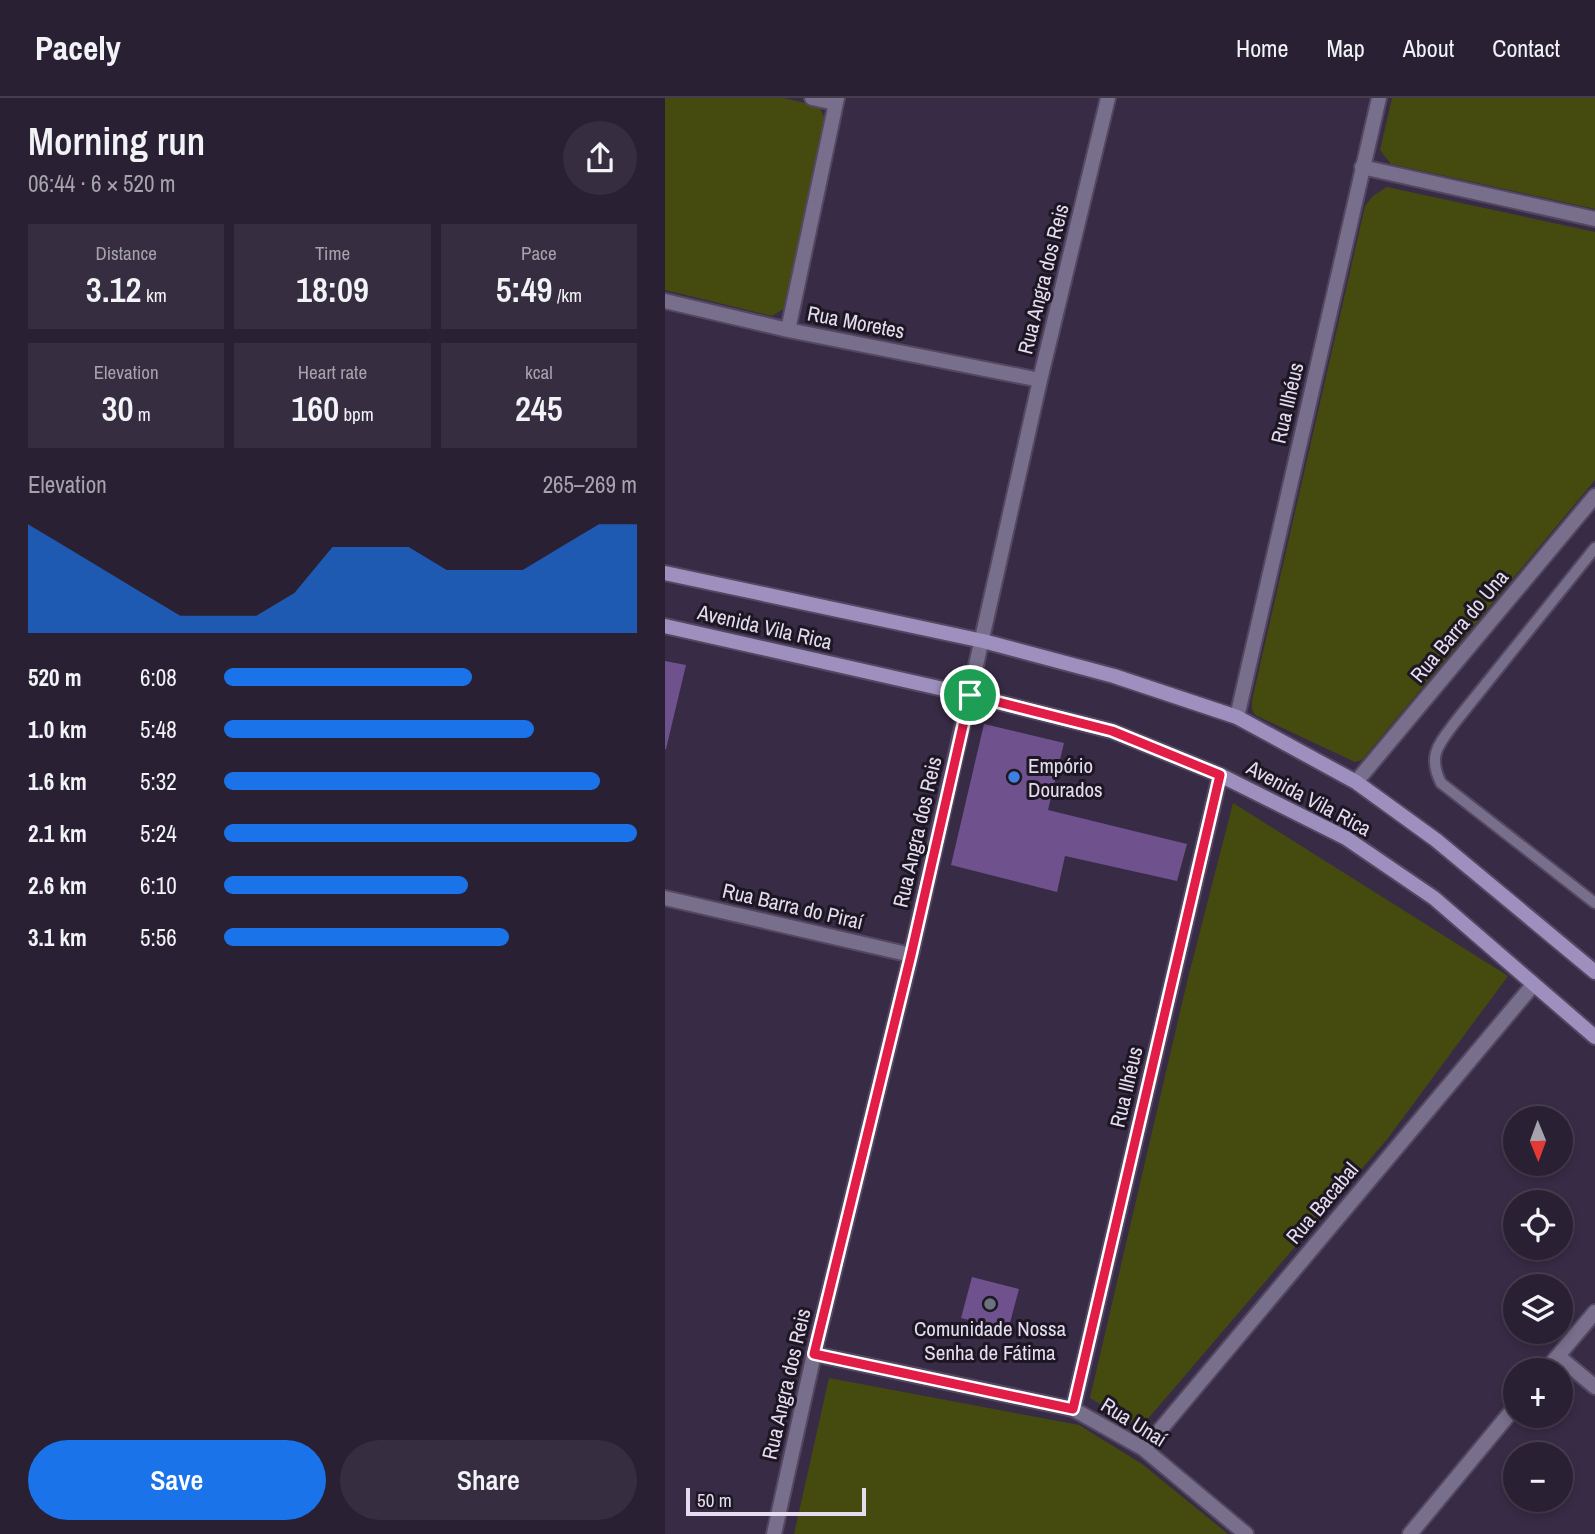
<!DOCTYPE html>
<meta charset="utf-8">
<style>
:root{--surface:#2a2034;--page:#362d40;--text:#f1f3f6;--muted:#a5a3ac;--line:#463e4f;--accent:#1a73e8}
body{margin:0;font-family:"Archivo Narrow",sans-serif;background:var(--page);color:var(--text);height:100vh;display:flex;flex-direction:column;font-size:26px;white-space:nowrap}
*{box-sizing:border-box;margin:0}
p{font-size:23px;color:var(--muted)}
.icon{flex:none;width:38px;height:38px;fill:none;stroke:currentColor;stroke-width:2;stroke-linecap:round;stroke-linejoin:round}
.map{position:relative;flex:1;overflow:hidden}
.drawer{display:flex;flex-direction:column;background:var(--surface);width:665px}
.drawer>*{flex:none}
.needle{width:46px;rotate:179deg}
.controls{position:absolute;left:838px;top:1008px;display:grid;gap:14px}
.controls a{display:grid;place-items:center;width:70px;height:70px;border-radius:50%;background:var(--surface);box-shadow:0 4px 10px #0003,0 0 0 2px var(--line);font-size:35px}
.scale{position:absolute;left:21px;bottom:18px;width:180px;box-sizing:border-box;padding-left:7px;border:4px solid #e5ddef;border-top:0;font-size:19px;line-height:24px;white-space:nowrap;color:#e5ddef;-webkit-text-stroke:5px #1c1723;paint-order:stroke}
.pin{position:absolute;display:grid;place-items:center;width:60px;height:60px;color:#fff;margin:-30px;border:4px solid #fff;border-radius:50%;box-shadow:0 2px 7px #0007}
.round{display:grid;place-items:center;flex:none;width:74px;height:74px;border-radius:37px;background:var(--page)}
.headline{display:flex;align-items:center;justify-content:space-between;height:119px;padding:0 28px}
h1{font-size:38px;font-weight:600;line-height:52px}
.metrics{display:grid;grid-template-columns:repeat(3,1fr);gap:10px;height:119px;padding:7px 28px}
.metrics div{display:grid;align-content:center;border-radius:0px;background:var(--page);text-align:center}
.metrics b{font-size:35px;font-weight:600}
.metrics small{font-size:19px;font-weight:400}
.metrics p{font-size:19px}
.chart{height:196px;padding:14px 28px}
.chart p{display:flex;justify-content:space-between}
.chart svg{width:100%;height:126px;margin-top:7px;fill:var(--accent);opacity:.7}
.primary-button{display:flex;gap:14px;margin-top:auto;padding:14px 28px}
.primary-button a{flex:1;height:80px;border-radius:42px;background:var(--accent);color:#fff;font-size:28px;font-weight:600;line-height:80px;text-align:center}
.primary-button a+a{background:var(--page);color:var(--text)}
ul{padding:0 28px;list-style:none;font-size:23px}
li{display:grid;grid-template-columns:112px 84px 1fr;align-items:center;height:52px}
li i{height:18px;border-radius:9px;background:var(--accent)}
header{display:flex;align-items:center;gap:42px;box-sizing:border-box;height:98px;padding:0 35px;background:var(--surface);border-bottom:2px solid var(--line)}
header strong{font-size:33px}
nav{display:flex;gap:38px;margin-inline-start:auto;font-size:24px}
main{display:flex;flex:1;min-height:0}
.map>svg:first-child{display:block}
</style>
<header>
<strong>Pacely</strong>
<nav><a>Home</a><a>Map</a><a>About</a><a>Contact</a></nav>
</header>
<main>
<section class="drawer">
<div class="headline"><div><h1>Morning run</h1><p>06:44 · 6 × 520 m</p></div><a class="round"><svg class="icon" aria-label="share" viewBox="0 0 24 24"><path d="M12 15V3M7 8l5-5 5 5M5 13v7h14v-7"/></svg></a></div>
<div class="metrics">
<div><p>Distance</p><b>3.12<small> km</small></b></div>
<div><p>Time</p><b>18:09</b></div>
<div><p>Pace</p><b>5:49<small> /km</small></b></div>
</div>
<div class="metrics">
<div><p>Elevation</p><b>30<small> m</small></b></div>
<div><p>Heart rate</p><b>160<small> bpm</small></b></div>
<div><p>kcal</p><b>245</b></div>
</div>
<div class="chart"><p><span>Elevation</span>265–269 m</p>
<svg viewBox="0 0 160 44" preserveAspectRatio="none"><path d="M0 44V6L10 14L20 22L30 30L40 38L50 38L60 38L70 30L80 14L90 14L100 14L110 22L120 22L130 22L140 14L150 6L160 6V44z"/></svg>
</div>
<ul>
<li><b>520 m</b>6:08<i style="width:60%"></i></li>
<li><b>1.0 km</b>5:48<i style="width:75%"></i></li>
<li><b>1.6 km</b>5:32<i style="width:91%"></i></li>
<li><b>2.1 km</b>5:24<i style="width:100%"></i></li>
<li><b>2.6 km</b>6:10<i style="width:59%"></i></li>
<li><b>3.1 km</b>5:56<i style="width:69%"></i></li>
</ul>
<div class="primary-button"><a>Save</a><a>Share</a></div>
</section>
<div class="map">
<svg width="930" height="1436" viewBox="0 0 930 1436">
<rect width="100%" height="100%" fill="#382b46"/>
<path fill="#454b0e" d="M0,0h118l36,8 8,17 -42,185 -13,8 -107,-26z
M727,0h203v111l-204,-45 -11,-14z
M722,89l208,45v248l-233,280 -7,2 -100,-47 -3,-6v-9l113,-494 8,-10z
M568,705l275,173 -120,162 -248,290 -50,-30 97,-416z
M164,1280l250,47 63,39 86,70h-434z"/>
<path fill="#6f518e" d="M0,563l21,4 -20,84h-1z
M319,626l80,19 -16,67 139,34 -10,37 -112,-25 -8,36 -106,-27z
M307,1179l47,12 -11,41 -47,-12z"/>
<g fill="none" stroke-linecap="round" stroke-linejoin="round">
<defs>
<path id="lane" d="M930,450l-139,173c-17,23 -29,34 -15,62l154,120"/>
<path id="street" d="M147,0l23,5
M697,69l233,52
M0,203l123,29 252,50
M123,232l49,-232
M572,619l142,-619
M691,684l239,-286
M0,800l246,57
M149,1256l259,55 71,40 102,85
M893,1258l37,31
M881,1272l49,-58
M408,1311l147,-634
M479,1351l389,-464
M109,1436l40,-180 97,-399 129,-575 68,-282
M745,1436l105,-127"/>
<path id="secondary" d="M0,475l318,68 131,35 123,41 119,65 80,58 159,132
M0,528l305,69 142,36 108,44 126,63 88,60 161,139"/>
</defs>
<use href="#lane" stroke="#544761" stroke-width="14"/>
<use href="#street" stroke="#544761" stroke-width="18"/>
<use href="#secondary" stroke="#544761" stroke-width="18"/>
<use href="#lane" stroke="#776f8b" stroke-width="10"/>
<use href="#street" stroke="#776f8b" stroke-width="14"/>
<use href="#secondary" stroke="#9e90be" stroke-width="14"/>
</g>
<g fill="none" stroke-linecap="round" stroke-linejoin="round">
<defs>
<path id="route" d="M305,597l142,36 108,44 -147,634 -259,-55 97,-399z"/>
</defs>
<use href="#route" stroke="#fff" stroke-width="14"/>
<use href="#route" stroke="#e11d48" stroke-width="9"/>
</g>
<circle fill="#3f7fe0" stroke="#1c1723" stroke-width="2.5" cx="349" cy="679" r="7"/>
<circle fill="#6b7280" stroke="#1c1723" stroke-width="2.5" cx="325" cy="1206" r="7"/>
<g text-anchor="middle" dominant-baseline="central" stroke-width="6" stroke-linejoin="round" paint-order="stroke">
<g font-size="21" fill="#e5ddef" stroke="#1c1723">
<text transform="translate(378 181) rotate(-76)">Rua Angra dos Reis</text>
<text transform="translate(191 224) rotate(11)">Rua Moretes</text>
<text transform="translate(622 305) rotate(-77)">Rua Ilhéus</text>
<text transform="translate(794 528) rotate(-50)">Rua Barra do Una</text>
<text transform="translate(100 529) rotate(13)">Avenida Vila Rica</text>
<text transform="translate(644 700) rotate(28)">Avenida Vila Rica</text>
<text transform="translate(252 734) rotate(-77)">Rua Angra dos Reis</text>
<text transform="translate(128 808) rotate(13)">Rua Barra do Piraí</text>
<text transform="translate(461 989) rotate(-77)">Rua Ilhéus</text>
<text transform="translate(657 1105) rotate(-50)">Rua Bacabal</text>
<text transform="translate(121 1286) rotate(-77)">Rua Angra dos Reis</text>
<text transform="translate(469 1324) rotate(32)">Rua Unaí</text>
</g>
<g font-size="21" fill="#e5ddef" stroke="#1c1723" text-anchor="start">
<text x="363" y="667">Empório<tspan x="363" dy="24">Dourados</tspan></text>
<text x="325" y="1230" text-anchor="middle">Comunidade Nossa<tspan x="325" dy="24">Senha de Fátima</tspan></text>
</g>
</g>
</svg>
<div class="controls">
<a><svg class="needle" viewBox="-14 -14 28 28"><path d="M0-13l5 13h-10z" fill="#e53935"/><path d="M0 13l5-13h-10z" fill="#a5a3ac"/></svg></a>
<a><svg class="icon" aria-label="locate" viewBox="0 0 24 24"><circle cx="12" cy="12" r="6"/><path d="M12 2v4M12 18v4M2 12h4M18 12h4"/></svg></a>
<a><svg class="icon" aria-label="layers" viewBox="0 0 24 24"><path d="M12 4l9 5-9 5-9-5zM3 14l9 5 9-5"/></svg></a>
<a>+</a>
<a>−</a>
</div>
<div class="scale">50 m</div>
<div class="pin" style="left:305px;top:597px;background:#1e9e55"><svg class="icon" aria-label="arrive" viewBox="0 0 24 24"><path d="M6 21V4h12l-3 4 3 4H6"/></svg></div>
</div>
</main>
